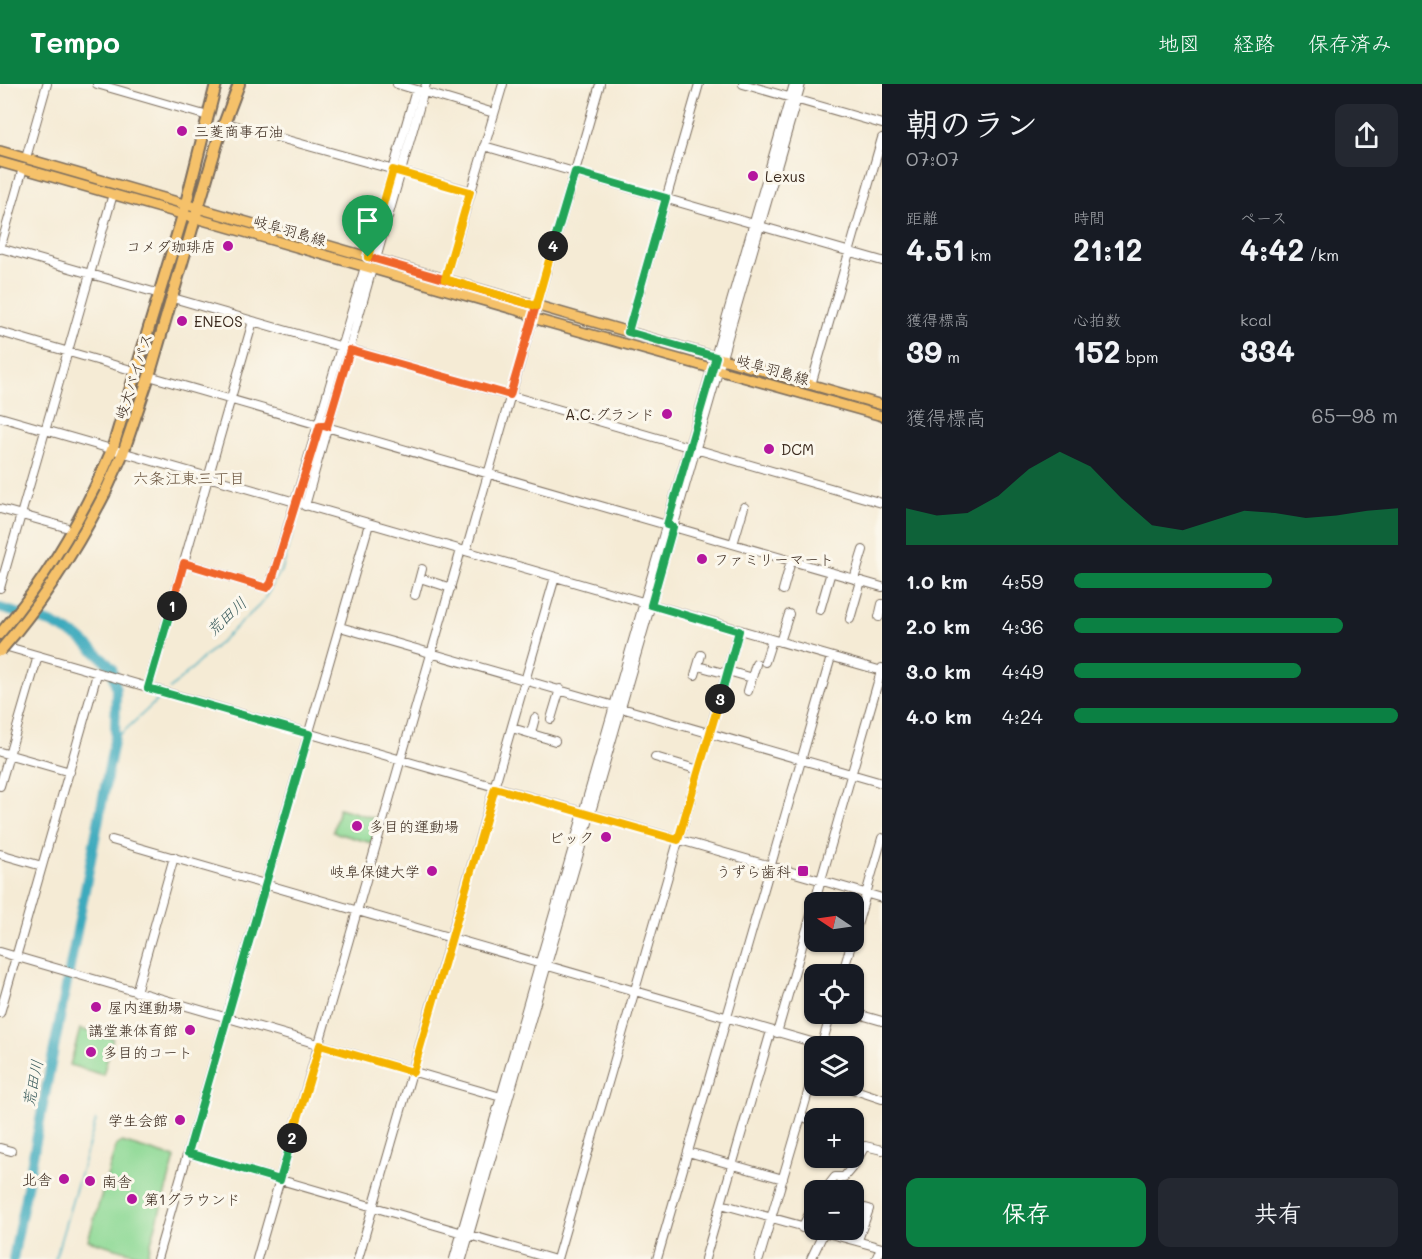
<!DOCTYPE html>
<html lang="ja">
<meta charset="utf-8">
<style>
:root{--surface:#171b24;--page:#242831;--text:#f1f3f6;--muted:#9ea1a6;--accent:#0b8043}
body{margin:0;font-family:Mali,"Klee One",sans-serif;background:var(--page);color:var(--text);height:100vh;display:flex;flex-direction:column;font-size:22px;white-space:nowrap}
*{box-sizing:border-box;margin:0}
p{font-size:20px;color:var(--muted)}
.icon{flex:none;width:33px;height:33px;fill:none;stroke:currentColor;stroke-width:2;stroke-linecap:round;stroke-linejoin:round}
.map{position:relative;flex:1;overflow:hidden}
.drawer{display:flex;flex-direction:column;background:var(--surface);width:540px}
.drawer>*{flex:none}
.needle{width:39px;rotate:283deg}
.buttons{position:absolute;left:804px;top:808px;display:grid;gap:12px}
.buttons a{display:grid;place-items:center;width:60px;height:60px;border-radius:12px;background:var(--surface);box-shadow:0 2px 4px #0004;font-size:30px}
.pin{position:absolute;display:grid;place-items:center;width:51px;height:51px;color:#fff;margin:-62px -26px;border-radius:50% 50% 50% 0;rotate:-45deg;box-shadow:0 0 6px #0007}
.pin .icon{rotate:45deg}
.km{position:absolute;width:30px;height:30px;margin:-15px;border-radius:50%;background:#222;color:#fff;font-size:16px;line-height:30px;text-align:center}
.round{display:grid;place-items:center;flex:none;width:63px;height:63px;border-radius:12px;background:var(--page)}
.overview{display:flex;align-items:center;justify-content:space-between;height:102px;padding:0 24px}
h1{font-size:33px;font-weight:700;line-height:45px}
.figures{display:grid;grid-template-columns:repeat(3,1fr);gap:9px;height:102px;padding:6px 24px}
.figures div{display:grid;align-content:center}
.figures b{font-size:30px;font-weight:700}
.figures small{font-size:16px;font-weight:400}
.figures p{font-size:16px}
.chart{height:168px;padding:12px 24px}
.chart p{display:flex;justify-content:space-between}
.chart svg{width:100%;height:108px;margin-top:6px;fill:var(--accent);opacity:.7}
.button{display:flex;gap:12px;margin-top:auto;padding:12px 24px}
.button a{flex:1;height:69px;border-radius:12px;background:var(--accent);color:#fff;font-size:24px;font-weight:700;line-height:69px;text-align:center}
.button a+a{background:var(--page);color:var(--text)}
ul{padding:0 24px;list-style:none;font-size:20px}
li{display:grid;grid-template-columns:96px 72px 1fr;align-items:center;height:45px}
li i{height:15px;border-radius:8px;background:var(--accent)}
header{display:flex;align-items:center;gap:36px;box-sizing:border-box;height:84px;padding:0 30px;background:var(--accent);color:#fff}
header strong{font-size:28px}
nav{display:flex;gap:33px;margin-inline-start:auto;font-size:21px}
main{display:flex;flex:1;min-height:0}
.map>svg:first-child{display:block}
</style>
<header>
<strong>Tempo</strong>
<nav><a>地図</a><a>経路</a><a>保存済み</a></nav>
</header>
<main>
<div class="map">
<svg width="882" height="1175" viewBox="0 0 882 1175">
<rect width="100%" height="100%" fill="#fbf7ec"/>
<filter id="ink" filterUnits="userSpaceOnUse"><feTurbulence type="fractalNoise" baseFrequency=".0167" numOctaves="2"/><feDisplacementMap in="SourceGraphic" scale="12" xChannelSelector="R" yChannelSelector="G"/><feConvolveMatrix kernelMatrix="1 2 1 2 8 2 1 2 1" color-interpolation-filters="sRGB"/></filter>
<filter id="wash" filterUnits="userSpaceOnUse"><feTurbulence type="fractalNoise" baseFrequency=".008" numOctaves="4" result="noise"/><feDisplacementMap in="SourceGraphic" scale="24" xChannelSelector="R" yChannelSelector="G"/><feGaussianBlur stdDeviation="1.35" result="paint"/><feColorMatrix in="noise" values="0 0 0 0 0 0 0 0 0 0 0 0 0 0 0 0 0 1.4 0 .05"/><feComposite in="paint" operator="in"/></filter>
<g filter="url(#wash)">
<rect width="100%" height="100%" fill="#f5ebd5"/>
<path fill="#8ed995" stroke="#64825a" stroke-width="1.5" d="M339,724l42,12 -6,24 -42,-12z
M80,945l33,9 -10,37 -33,-10z
M122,1058l53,16 -28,99 -59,-17 28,-94z"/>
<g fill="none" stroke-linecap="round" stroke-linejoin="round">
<path stroke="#3eaabd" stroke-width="1.5" d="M346,261l10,-36
M324,339l20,-71
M302,417l20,-71
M170,605l92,-86 21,-36 17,-59
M115,652l7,-3 42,-39
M55,1175l41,-139"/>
<path stroke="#3eaabd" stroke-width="10" d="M0,524l51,15 29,15 22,20 10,10 4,20 -1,48 -102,523"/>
</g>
</g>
<g filter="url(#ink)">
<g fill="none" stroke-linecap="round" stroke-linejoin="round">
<defs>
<path id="minor" d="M97,0l111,32
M397,0l97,29
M743,0l139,40
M226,39l244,68
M484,62l270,78
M26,74l21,-74
M760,142l122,35
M0,164l160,46
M0,165l23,-81
M368,173l48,-167
M376,175l50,-175
M445,195l58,-195
M173,214l709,205
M0,248l138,40
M628,248l71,-248
M149,292l733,211
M811,301l71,-247
M0,333l882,254
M305,422l67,-237
M0,425l65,18
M733,460l11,-37
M466,467l134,-467
M185,479l82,25 4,-5 94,-316
M420,494l31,10
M854,495l9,-29
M0,504l113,-394
M783,506l8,-29
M415,511l7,-26
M820,526l11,-38
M879,533l3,-13
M850,535l11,-38
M340,543l542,156
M780,558l9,-28
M1,561l881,253
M765,578l7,-22
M698,582l29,8
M728,587l24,7
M695,591l6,-20
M148,604l105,-367
M748,607l8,-27
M551,635l9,-30
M512,644l43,13
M531,649l4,-15
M0,668l70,20
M655,673l44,13
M0,702l38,-130
M112,756l710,205
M0,770l42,12
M854,852l28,-98
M0,868l501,145
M842,891l10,-33
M136,908l38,-135
M0,929l97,-339
M854,929l28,8
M777,949l105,-365
M821,963l10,-33
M843,1002l39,13
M802,1032l12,6
M854,1062l8,5
M0,1064l11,3
M688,1068l95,27
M188,1069l364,106
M824,1107l11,-14h9l10,-12 11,-19 17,4
M721,1120l161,44
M854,1121l15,4 -11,31
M802,1144l12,-24
M157,1175l212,-735
M257,1175l204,-709
M358,1175l197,-682
M454,1175l340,-1175
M462,1175l339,-1175
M557,1175l182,-628
M657,1175l174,-602
M705,1175l66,-228
M759,1175l55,-187
M811,1175l13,-27
M876,1175l5,-11"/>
<path id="major" d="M0,67l882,254
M0,78l527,151 5,5 350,98"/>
<path id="highway" d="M105,409l18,-40 26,-77 69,-236 21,-56
M0,550c47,-54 84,-118 112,-184l71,-235 33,-131"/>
</defs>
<use href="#minor" stroke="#7c6e5e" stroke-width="10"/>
<use href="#major" stroke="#7c6e5e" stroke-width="12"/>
<use href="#highway" stroke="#7c6e5e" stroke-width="14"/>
<use href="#minor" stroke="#fff" stroke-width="8"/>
<use href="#major" stroke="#f5c16b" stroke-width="9"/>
<use href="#highway" stroke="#f5c16b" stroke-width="10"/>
<defs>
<path id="highway-bridge" d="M0,567c42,-48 76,-102 105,-158"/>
</defs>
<use href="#highway-bridge" stroke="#7c6e5e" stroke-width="14" stroke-linecap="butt"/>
<use href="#highway-bridge" stroke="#f5c16b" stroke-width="10"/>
</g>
</g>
<g fill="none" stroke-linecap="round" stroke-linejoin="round" filter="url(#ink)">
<defs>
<path id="split-1" d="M172,522l12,-43 83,25 4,-5 49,-158 7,2 23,-77 160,45 26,-89 -168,-49"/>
<path id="split-2" d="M172,522l-24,82 161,46 -121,419 92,27 12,-42"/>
<path id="split-3" d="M292,1054l28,-93 93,27 82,-284 183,52 42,-141"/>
<path id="split-4" d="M553,162l22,-74 91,26 -38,134 88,25 -49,168 6,2 -22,78 88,26 -19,68"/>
<path id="split-5" d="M368,173l25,-87 77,22 -25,87 91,27 17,-60"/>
</defs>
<use href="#split-1" stroke="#fff" stroke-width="12"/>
<use href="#split-2" stroke="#fff" stroke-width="12"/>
<use href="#split-3" stroke="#fff" stroke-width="12"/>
<use href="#split-4" stroke="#fff" stroke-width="12"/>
<use href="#split-5" stroke="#fff" stroke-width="12"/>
<use href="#split-1" stroke="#f0652b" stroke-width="8"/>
<use href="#split-2" stroke="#22a559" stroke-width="8"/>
<use href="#split-3" stroke="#f5b400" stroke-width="8"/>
<use href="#split-4" stroke="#22a559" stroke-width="8"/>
<use href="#split-5" stroke="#f5b400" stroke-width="8"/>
</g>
<g fill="#b5179e" stroke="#fbf7ec" stroke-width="2">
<circle cx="182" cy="47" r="6"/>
<circle cx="753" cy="92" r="6"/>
<circle cx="228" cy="162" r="6"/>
<circle cx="182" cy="237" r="6"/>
<circle cx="667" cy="330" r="6"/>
<circle cx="769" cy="365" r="6"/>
<circle cx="702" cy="475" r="6"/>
<circle cx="357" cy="742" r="6"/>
<circle cx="606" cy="753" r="6"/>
<circle cx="432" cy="787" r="6"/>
<rect x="797" y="781" width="12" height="12" rx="3"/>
<circle cx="96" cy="923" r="6"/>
<circle cx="190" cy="946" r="6"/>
<circle cx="91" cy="968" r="6"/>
<circle cx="180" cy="1036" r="6"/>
<circle cx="64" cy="1095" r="6"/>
<circle cx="90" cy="1097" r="6"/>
<circle cx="132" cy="1115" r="6"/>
</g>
<g text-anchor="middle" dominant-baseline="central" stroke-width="6" stroke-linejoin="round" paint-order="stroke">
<g font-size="15" fill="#3b2a1e" stroke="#fbf7ec" text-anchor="start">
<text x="194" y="47">三菱商事石油</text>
<text x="765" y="92">Lexus</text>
<text x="216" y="162" text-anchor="end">コメダ珈琲店</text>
<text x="194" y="237">ENEOS</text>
<text x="655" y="330" text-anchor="end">A.C.グランド</text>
<text x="781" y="365">DCM</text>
<text x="714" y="475">ファミリーマート</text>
<text x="369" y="742">多目的運動場</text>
<text x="594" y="753" text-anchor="end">ビック</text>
<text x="420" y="787" text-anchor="end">岐阜保健大学</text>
<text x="791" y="787" text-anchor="end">うずら歯科</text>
<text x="108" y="923">屋内運動場</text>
<text x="178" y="946" text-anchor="end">講堂兼体育館</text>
<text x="103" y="968">多目的コート</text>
<text x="168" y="1036" text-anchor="end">学生会館</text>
<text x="52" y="1095" text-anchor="end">北舎</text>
<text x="102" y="1097">南舎</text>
<text x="144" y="1115">第1グラウンド</text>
</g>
<g font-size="15" fill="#3b2a1e" stroke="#fbf7ec">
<text transform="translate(290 146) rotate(16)">岐阜羽島線</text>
<text transform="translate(773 285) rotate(16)">岐阜羽島線</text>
<text transform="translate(133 292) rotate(-72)">岐大バイパス</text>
</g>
<g font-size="16" fill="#6e5943" stroke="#fbf7ec">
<text x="189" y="393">六条江東三丁目</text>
</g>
<g font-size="16" font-style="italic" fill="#3c5d5e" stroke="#fbf7ec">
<text transform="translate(226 532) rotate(-43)">荒田川</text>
<text transform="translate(32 999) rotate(-79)">荒田川</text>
</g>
</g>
</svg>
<div class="buttons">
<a><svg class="needle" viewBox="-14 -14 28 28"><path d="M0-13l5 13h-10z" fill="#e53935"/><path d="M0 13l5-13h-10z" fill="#9ea1a6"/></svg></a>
<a><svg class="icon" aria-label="locate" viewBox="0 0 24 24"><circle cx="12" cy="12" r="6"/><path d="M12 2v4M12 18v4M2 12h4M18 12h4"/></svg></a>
<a><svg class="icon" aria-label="layers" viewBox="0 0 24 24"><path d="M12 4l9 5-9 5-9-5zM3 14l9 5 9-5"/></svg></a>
<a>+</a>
<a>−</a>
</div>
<div class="pin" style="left:368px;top:173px;background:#1e9e55"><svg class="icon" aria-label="arrive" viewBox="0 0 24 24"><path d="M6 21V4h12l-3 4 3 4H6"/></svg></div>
<b class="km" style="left:172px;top:522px">1</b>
<b class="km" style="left:292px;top:1054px">2</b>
<b class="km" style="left:720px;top:615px">3</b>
<b class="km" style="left:553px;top:162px">4</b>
</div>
<section class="drawer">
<div class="overview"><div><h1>朝のラン</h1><p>07:07</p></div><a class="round"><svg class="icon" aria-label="share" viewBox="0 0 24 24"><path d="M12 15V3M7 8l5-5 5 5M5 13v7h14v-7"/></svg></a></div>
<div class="figures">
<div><p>距離</p><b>4.51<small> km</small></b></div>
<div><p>時間</p><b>21:12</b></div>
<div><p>ペース</p><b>4:42<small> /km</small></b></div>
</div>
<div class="figures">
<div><p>獲得標高</p><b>39<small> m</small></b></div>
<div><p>心拍数</p><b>152<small> bpm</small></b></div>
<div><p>kcal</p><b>334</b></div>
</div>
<div class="chart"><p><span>獲得標高</span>65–98 m</p>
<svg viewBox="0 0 160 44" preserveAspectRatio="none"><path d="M0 44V29L10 32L20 31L30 24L40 13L50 6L60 12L70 25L80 36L90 38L100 34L110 30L120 31L130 33L140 32L150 30L160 29V44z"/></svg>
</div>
<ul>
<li><b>1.0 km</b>4:59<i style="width:61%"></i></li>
<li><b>2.0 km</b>4:36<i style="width:83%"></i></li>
<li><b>3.0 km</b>4:49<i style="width:70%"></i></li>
<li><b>4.0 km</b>4:24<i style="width:100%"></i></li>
</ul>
<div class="button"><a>保存</a><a>共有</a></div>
</section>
</main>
